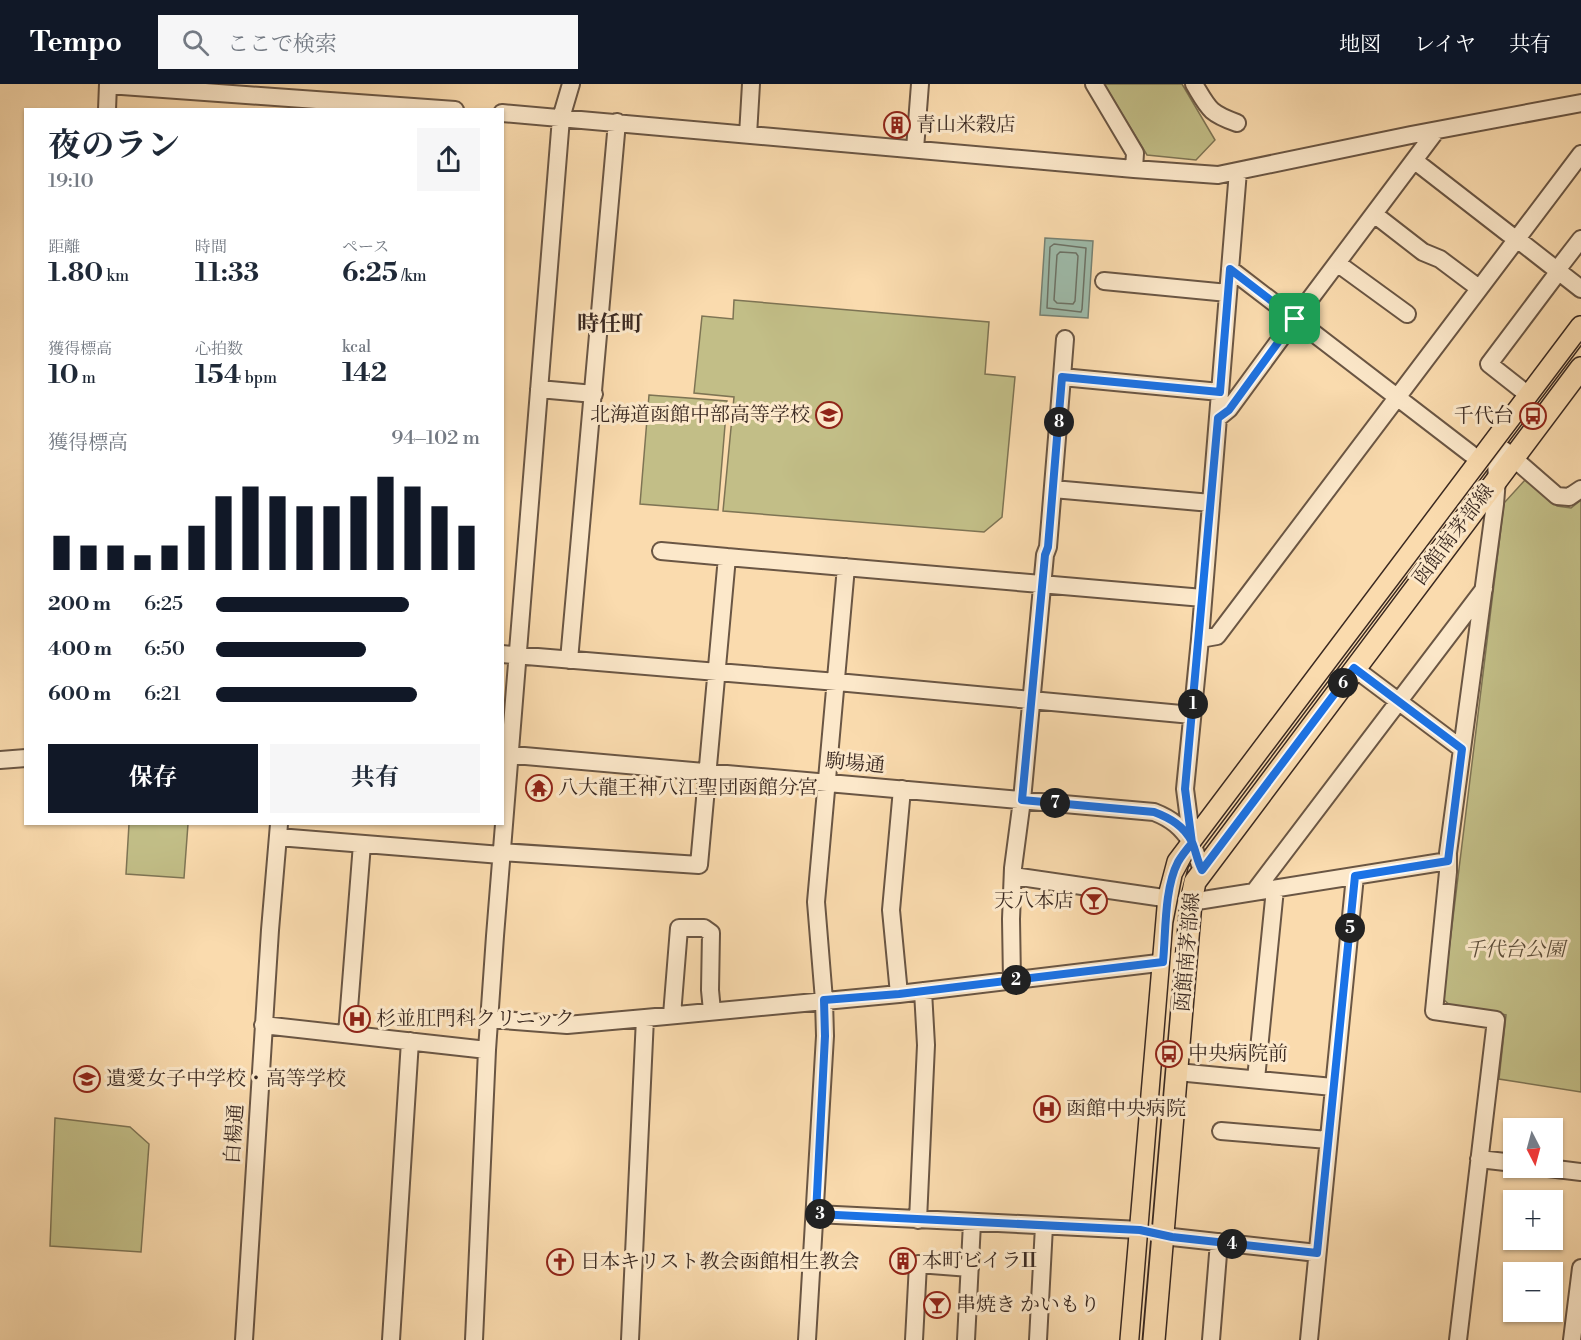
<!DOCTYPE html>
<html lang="ja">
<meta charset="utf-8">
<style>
:root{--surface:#fff;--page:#f6f6f7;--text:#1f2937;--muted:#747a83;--accent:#111827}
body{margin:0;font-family:"Libre Bodoni","Noto Serif JP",serif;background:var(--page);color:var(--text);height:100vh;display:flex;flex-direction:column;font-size:22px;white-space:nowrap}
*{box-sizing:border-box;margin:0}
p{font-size:20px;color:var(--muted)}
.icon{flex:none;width:33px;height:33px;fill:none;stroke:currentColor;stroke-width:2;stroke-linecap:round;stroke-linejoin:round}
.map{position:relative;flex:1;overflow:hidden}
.drawer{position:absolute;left:24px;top:24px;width:480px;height:717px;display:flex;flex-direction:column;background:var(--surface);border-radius:0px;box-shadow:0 2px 4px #0004}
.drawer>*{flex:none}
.needle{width:39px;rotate:174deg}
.controls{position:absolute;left:1503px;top:1034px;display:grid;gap:12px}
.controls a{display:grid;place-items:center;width:60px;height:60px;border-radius:0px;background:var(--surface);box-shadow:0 2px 4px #0004;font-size:30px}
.pin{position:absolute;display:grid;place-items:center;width:51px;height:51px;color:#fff;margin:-26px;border-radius:12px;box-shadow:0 3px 9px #0006}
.km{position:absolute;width:30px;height:30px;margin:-15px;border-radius:50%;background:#222;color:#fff;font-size:16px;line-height:30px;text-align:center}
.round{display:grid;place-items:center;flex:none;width:63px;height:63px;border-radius:0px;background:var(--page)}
.head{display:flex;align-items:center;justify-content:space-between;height:102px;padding:0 24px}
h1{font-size:33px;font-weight:700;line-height:45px}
.metrics{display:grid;grid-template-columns:repeat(3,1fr);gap:9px;height:102px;padding:6px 24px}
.metrics div{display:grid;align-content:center}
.metrics b{font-size:26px;font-weight:700}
.metrics small{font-size:16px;font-weight:400}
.metrics p{font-size:16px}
.chart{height:168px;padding:12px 24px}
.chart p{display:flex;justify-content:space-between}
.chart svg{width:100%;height:108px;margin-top:6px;stroke:var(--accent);stroke-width:6}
.action{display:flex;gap:12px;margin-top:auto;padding:12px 24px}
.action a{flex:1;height:69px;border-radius:0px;background:var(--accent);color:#fff;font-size:24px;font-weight:700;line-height:69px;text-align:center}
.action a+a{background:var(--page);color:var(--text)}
ul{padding:0 24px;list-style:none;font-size:20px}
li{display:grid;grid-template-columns:96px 72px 1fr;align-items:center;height:45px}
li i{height:15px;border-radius:8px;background:var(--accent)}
header{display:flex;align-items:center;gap:36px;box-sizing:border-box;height:84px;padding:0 30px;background:var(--accent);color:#fff}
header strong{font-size:28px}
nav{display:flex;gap:33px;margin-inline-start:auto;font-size:21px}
.search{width:420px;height:54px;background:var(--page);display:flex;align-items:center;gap:15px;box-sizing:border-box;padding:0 21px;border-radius:0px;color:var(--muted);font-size:22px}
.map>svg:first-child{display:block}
</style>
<header>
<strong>Tempo</strong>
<div class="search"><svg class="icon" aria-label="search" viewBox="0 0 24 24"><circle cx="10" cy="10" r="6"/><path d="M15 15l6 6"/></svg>ここで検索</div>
<nav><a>地図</a><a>レイヤ</a><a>共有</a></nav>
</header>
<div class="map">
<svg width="1581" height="1256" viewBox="0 0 1581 1256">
<rect width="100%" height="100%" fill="#fadbae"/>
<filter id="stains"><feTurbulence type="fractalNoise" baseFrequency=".00333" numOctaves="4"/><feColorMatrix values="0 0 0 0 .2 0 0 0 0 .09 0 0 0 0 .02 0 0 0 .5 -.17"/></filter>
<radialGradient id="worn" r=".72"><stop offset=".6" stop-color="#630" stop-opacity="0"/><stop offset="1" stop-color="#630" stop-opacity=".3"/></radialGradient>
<path fill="#c2be87" stroke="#7e7454" stroke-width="1.5" d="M1104,0h78l33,56 -19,20 -49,-5z
M734,216l255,22 -4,52 30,3 -13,140 -18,15 -261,-21 11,-114 -40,-4 8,-77 31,3z
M649,311l78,6 -9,109 -78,-6z
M1525,396l32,26 14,2 10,-8v592l-82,-13 7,-64 -55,-9 -8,-7 61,-496z
M129,740h59l-4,54 -58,-4z
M55,1034l75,9 19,17 -8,108 -91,-6z"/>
<path fill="#9ebbaa" stroke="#768173" stroke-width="1.5" d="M1045,154l48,3 -5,77 -48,-3z"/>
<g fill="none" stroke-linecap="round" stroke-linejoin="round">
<path stroke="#6c7266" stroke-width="1.5" d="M1054,160l32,4 -4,61 -1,3 -34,-4 3,-61z
M1060,168l16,1 2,3 -3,45 -2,3 -16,-1 -3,-3 3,-45z"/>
<defs>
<path id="minor" d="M1094,0l41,69 -1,16
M1194,0c15,25 15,29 43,39
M108,1l347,25
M107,26l1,-26
M502,29l632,56 84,6 193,-40 170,-32
M748,51l3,-51
M915,65l5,-65
M1415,77l94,73
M1374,130l49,38 17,7 32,24
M1517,155l64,50
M1337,179l70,51
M1230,185l241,185
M1557,186l24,-31
M1104,197l124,12
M1062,293l3,-38
M539,305l55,5
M1522,306l-33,-26 70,-93
M1218,334l11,-9 66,-90 141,-188
M1504,366l53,46 12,1 12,-8
M1053,405l158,14
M661,467l66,6
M1200,555l17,-3 364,-482
M502,570l335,28 355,33
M569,576l48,-538
M1354,584l108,81
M502,670l652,58c18,7 27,15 38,31
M0,676l26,-2
M278,753l223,18
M502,768l197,13 28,-308 476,41
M1202,786l-10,-27 -7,-54 15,-150 38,-468
M1013,792l178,26 257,-41
M1254,808l230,-303
M1012,897l-1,-62 2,-51 9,-68 23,-245 3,-8 14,-170 158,15
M899,910l-8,-84 11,-121
M672,931l7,-87h25l7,5 -1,57 2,21
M490,935l77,6 78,-7 254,-24 276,-33
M263,941l224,25
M347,950l15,-190
M1177,988l156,15
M1256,995l19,-190
M1221,1047l107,9
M1479,1075l35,4
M1540,1083l41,5
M816,1130l324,16 32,7 145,16
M918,1136l8,-175 -3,-54
M244,1256l26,-410 9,-106
M391,1256l19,-299
M474,1256l13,-290 8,-114 66,-818 10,-34
M630,1256l15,-322
M807,1256l18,-304 -1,-36 -8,-98 30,-335
M914,1256l4,-76 52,4
M966,1256l6,-117
M1038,1256l6,-114
M1211,1256l8,-98
M1309,1256l46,-464
M1458,1256l38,-320 -62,-9 14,-139v-19l47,-349 2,-25 -2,-37
M1572,1256l9,-72"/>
<path id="major" d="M1131,1256l38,-444 9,-34 403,-535
M1154,1256l37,-438 4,-20 386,-514"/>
</defs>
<use href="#minor" stroke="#6a5644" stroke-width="20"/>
<use href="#major" stroke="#3a2921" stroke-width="24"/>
<use href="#minor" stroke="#fce8ca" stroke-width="16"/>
<use href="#major" stroke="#fadbae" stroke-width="21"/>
<path stroke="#3a2921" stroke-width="1.5" d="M1139,1256l34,-417 9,-46 13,-24 386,-511"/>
</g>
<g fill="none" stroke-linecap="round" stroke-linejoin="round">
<defs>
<path id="route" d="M1295,235l-66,91 -11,8 -33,371 7,54c-5,6 -10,12 -14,19 -14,27 -12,70 -15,100l-264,32 -75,6 1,36 -9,178 324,16 32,7 145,16 38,-377 93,-15 14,-112 -108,-81 -152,202c-5,-9 -6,-19 -10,-28 -8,-16 -22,-24 -38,-30l-132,-12 23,-245 3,-8 14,-170 158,15 10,-123 65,50"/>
</defs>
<use href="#route" stroke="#fff" stroke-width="12"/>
<use href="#route" stroke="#1a73e8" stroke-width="8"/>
</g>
<defs>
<symbol id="building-ring" viewBox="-11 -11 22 22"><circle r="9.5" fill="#fce8ca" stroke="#8f2418" stroke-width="1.5"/><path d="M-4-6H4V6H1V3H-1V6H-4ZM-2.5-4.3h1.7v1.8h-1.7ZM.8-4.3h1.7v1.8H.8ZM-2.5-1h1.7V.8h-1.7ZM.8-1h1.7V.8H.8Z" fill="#8f2418"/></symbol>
<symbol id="school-ring" viewBox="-11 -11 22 22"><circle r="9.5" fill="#fce8ca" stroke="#8f2418" stroke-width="1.5"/><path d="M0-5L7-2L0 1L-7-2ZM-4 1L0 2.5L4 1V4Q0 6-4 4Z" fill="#8f2418"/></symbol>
<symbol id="bus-ring" viewBox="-11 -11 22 22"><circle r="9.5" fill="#fce8ca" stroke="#8f2418" stroke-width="1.5"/><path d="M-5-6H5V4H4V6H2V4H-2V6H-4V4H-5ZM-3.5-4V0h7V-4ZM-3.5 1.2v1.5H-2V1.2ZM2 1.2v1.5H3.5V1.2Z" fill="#8f2418"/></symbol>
<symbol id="temple-ring" viewBox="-11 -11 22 22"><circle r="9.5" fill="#fce8ca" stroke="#8f2418" stroke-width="1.5"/><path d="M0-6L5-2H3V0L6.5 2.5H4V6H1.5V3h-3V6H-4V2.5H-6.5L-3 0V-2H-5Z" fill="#8f2418"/></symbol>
<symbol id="bar-ring" viewBox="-11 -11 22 22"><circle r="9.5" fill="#fce8ca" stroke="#8f2418" stroke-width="1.5"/><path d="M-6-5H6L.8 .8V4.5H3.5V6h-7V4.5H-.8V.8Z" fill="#8f2418"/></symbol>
<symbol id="hospital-ring" viewBox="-11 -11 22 22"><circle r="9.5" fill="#fce8ca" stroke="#8f2418" stroke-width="1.5"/><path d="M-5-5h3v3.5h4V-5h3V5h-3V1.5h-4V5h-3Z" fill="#8f2418"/></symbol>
<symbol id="church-ring" viewBox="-11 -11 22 22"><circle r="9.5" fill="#fce8ca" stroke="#8f2418" stroke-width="1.5"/><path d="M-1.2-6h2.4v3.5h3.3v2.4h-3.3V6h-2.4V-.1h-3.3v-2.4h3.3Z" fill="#8f2418"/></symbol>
</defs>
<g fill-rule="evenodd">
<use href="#building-ring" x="882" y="26" width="30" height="30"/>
<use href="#school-ring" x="814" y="316" width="30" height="30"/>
<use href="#bus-ring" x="1518" y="317" width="30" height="30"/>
<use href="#temple-ring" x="524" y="689" width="30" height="30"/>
<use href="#bar-ring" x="1079" y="802" width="30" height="30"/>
<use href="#hospital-ring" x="342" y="920" width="30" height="30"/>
<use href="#bus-ring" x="1154" y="955" width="30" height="30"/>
<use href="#school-ring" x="72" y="980" width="30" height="30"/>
<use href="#hospital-ring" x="1032" y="1010" width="30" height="30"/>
<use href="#building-ring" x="888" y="1162" width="30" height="30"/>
<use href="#church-ring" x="545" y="1163" width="30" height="30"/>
<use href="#bar-ring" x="922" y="1206" width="30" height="30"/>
</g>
<g text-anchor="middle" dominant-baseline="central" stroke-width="6" stroke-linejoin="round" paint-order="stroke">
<g font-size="20" fill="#3a2921" stroke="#fce8ca" text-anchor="start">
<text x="916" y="41">青山米穀店</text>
<text x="810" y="331" text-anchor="end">北海道函館中部高等学校</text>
<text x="1514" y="332" text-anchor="end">千代台</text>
<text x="558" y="704">八大龍王神八江聖団函館分宮</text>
<text x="1074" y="817" text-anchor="end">天八本店</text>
<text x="376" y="935">杉並肛門科クリニック</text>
<text x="1188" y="970">中央病院前</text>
<text x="106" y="995">遺愛女子中学校・高等学校</text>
<text x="1066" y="1025">函館中央病院</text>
<text x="922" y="1177">本町ビイラII</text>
<text x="580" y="1178">日本キリスト教会函館相生教会</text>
<text x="956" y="1221">串焼き かいもり</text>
</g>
<g font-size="20" fill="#3a2921" stroke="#fce8ca">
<text transform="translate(1454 451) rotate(-53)">函館南茅部線</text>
<text transform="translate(855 680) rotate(5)">駒場通</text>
<text transform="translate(1188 868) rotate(-85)">函館南茅部線</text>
<text transform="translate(235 1050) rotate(-86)">白楊通</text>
</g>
<g font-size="20" font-style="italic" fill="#5c4e3a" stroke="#fce8ca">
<text x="1515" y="866">千代台公園</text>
</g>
<g font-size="22" font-weight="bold" fill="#3a2921" stroke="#fce8ca">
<text x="610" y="240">時任町</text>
</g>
</g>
<rect width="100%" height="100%" filter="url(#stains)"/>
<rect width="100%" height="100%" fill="url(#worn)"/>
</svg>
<div class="controls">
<a><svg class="needle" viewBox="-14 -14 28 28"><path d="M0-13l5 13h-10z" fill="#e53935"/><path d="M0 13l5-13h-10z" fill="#747a83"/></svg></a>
<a>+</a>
<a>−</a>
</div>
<div class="pin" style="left:1295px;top:235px;background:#1e9e55"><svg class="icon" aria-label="arrive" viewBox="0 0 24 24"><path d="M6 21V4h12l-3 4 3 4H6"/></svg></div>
<b class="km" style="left:1193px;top:620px">1</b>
<b class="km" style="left:1016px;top:896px">2</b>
<b class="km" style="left:820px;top:1130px">3</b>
<b class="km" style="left:1232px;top:1160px">4</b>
<b class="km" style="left:1350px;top:844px">5</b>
<b class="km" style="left:1343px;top:599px">6</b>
<b class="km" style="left:1055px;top:719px">7</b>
<b class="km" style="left:1059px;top:338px">8</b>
<section class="drawer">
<div class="head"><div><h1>夜のラン</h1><p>19:10</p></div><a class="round"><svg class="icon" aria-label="share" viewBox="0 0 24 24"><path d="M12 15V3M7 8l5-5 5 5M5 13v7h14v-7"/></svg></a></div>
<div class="metrics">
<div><p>距離</p><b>1.80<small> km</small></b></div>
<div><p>時間</p><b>11:33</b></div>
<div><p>ペース</p><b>6:25<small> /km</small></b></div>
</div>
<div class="metrics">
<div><p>獲得標高</p><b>10<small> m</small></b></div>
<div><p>心拍数</p><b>154<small> bpm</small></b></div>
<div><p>kcal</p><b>142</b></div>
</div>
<div class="chart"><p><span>獲得標高</span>94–102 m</p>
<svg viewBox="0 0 160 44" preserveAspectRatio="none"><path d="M5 44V30M15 44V34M25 44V34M35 44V38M45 44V34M55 44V26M65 44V14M75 44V10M85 44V14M95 44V18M105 44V18M115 44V14M125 44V6M135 44V10M145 44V18M155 44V26"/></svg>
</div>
<ul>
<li><b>200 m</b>6:25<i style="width:73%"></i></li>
<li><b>400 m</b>6:50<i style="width:57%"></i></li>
<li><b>600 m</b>6:21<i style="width:76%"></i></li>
</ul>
<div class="action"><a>保存</a><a>共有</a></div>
</section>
</div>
